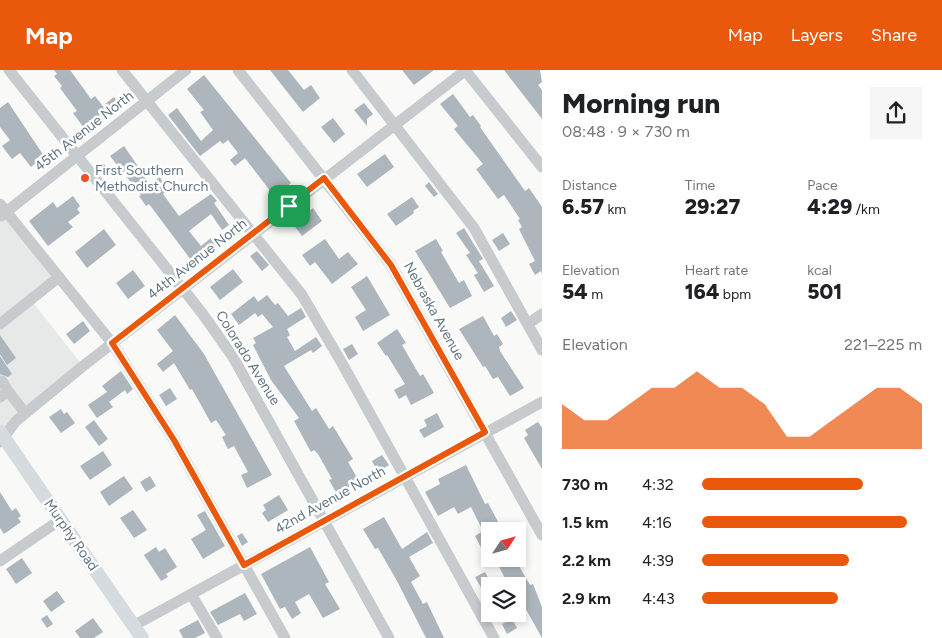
<!DOCTYPE html>
<meta charset="utf-8">
<style>
:root{--surface:#fff;--page:#f6f6f6;--text:#202124;--muted:#757577;--accent:#ea580c}
body{margin:0;font-family:Figtree,sans-serif;background:var(--page);color:var(--text);height:100vh;display:flex;flex-direction:column;font-size:19px;white-space:nowrap}
*{box-sizing:border-box;margin:0}
p{font-size:16px;color:var(--muted)}
.icon{flex:none;width:28px;height:28px;fill:none;stroke:currentColor;stroke-width:2;stroke-linecap:round;stroke-linejoin:round}
.map{position:relative;flex:1;overflow:hidden}
.side{display:flex;flex-direction:column;background:var(--surface);width:400px}
.side>*{flex:none}
.needle{width:32px;rotate:54deg}
.buttons{position:absolute;left:481px;top:452px;display:grid;gap:10px}
.buttons a{display:grid;place-items:center;width:45px;height:45px;border-radius:0px;background:var(--surface);box-shadow:0 2px 8px #0003;font-size:25px}
.pin{position:absolute;display:grid;place-items:center;width:42px;height:42px;color:#fff;margin:-21px;border-radius:10px;box-shadow:0 2px 8px #0006}
.round{display:grid;place-items:center;flex:none;width:52px;height:52px;border-radius:0px;background:var(--page)}
.head{display:flex;align-items:center;justify-content:space-between;height:85px;padding:0 20px}
h1{font-size:28px;font-weight:800;line-height:38px}
.stats{display:grid;grid-template-columns:repeat(3,1fr);gap:8px;height:85px;padding:5px 20px}
.stats div{display:grid;align-content:center}
.stats b{font-size:21px;font-weight:800}
.stats small{font-size:14px;font-weight:400}
.stats p{font-size:14px}
.chart{height:140px;padding:10px 20px}
.chart p{display:flex;justify-content:space-between}
.chart svg{width:100%;height:90px;margin-top:5px;fill:var(--accent);opacity:.7}
ul{padding:0 20px;list-style:none;font-size:16px}
li{display:grid;grid-template-columns:80px 60px 1fr;align-items:center;height:38px}
li i{height:12px;border-radius:6px;background:var(--accent)}
header{display:flex;align-items:center;gap:30px;box-sizing:border-box;height:70px;padding:0 25px;background:var(--accent);color:#fff}
header strong{font-size:24px}
nav{display:flex;gap:28px;margin-inline-start:auto;font-size:18px}
main{display:flex;flex:1;min-height:0}
.map>svg:first-child{display:block}
</style>
<header>
<strong>Map</strong>
<nav><a>Map</a><a>Layers</a><a>Share</a></nav>
</header>
<main>
<div class="map">
<svg width="542" height="568" viewBox="0 0 542 568">
<rect width="100%" height="100%" fill="#f9f9f7"/>
<path fill="#e7e8e8" d="M6,142l52,66 -27,22 52,66 -83,76v-225z"/>
<path fill="#adb6bc" d="M54,0h16l21,29 4,-3 11,14 -22,18 -11,-15 4,-2 -17,-23 2,-2 -8,-10 3,-2z
M270,0h18l16,20 7,-5 9,13 -17,14z
M402,0h32l-20,15z
M504,0h36l2,12 -4,3 4,5v29z
M204,5l87,108 -17,13 -29,-38 -10,8 -5,-6 8,-7 -10,-13 -5,4 -3,-3 -20,15 -32,-41 9,-7 24,33 12,-11 -13,-18 4,-2 -17,-21z
M453,24l17,23 3,-2 8,11 -1,1 45,64 4,-3 13,19v67l-1,-3 -6,4 -6,-11 6,-3 -16,-32 3,-2 -4,-7 2,-1 -16,-24 -6,4 -22,-30 7,-5 -29,-35 4,-3 -18,-22z
M114,27l7,9 -9,6 -7,-8z
M8,32l36,54 -13,11 -11,-14 -8,6 -10,-13 8,-6 -10,-13v-19z
M364,33l9,11 -6,5v7l-13,-16z
M333,48l12,16 -11,9 -13,-16z
M124,76l26,38 10,-7 7,14 -4,3 16,22 32,-22 6,7 -3,2 15,22 -7,5 -11,-16 -22,17 12,15 10,-8 6,9 -23,17 -45,-60 -3,2 -7,-10 2,-1 -31,-39z
M385,84l9,13 -27,20 -10,-13z
M429,112l9,12 -4,3 -9,-11z
M73,126l7,10 -3,3 3,4 -12,9 5,5 -25,19 -19,-25 24,-19 4,6z
M412,127l7,10 -6,4 1,2 -18,13 -9,-12z
M313,138l9,13 -20,15 -9,-12z
M464,158l19,31 -4,2 15,25 -10,6 -10,-17 4,-2 -12,-18 4,-2 -14,-20z
M104,159l12,16 -29,23 -12,-16z
M503,163l7,11 -11,7 -7,-11z
M325,169l14,20 9,-7 10,12 -26,20 -17,-22 -5,4 -8,-11z
M436,169l7,12 -2,1 18,31 5,-3 8,16 -22,12 -35,-57z
M257,181l12,14 -7,6 -12,-15z
M233,199l10,13 -23,18 -10,-13z
M133,200l12,16 -17,13 -12,-16z
M367,206l23,39 -27,16 -8,-14 11,-7 -15,-23z
M267,225l8,10 3,-2 10,13 13,-8 5,9 -19,12 3,6 -3,2 8,14 21,-14 6,9 -9,7 -2,-3 -27,16 28,45 4,-3 13,21 4,-3 20,33 -5,3 11,19 -22,13 -8,-14 3,-1 -14,-25 -4,-4 -3,2 -17,-31 5,-3 -28,-38 -18,-35 3,-2 -3,-5 20,-11 -11,-13 -4,3 -3,-4 -16,12 -8,-11 23,-18 4,6z
M511,241l6,9 -11,7 -5,-9z
M175,245l29,39 68,121 -25,13 -6,-13 7,-3 -14,-26 -6,3 -6,-12 4,-2 -10,-15 -5,3 -19,-34 -2,1 -16,-27 -11,9 -6,-8 16,-13 -16,-21z
M483,246l11,20 3,-2 6,10 -4,3 1,4 24,37 -14,8 -12,-19 -5,2 -8,-13 -2,1 -24,-38z
M83,251l7,10 -16,13 -8,-10z
M397,259l9,14 -4,2 18,31 3,-2 11,19 -23,12 -5,-10 -7,4 -5,-9 11,-6 -18,-29 -1,1 -9,-13z
M0,265l16,23 -9,7 -7,-11z
M352,274l6,10 -9,6 -6,-11z
M0,286l12,18 -4,3 -8,-3z
M121,301l12,18 -6,5 -2,-4 -16,12 4,5 -16,11 -9,-13 19,-13 -5,-6z
M170,318l7,11 -11,7 -7,-11z
M61,339l3,5 3,-2 8,11 -14,10 -12,-16z
M437,343l7,14 -20,11 -5,-8 8,-4 -3,-6z
M94,350l14,19 -9,7 -14,-19z
M538,352l4,6v41l-18,-31 4,-3 -3,-5z
M103,381l9,14 -22,15 -10,-14z
M382,385l7,10 -11,7 -6,-11z
M466,395l19,39 3,-1 15,28h-13v16l-7,4 -8,-15 8,-5 -12,-24 -13,7 -4,-7 -16,9 -13,-24 15,-8 -2,-5z
M124,406l9,13 -24,17 -9,-14z
M150,406l6,10 -10,6 -6,-10z
M0,422l12,19 4,-3 5,8 -3,2 3,4 -17,12 -4,-6z
M279,425l9,15 -20,12 -6,-9 4,-3 -3,-5z
M133,440l14,20 -13,8 -14,-20z
M205,441l20,35 -22,13 -12,-20 15,-9 -9,-15z
M384,447l18,32 25,-17 6,11 -24,14 11,19 -9,6 12,22 4,-2 17,36h-18l-29,-57 -19,-33 -3,1 -12,-20z
M242,463l6,9 -6,4 -5,-10z
M156,477l3,5 6,-4 12,19 -11,7 2,3 -7,4 -17,-26z
M310,477l19,35 -4,2 15,25 -17,9 -14,-24 -14,8 6,11 -9,6 -7,-12 -5,2 -19,-35z
M22,488l10,15 -16,11 -10,-15z
M495,489h20l15,26 3,-1 9,23v31l-24,-43v-9h-9z
M485,502l5,9v22l-15,-26z
M57,521l8,11 -14,10 -8,-11z
M245,523l12,21 -13,7 -4,-7 -22,11 -8,-13z
M47,545l6,9 -6,4 -6,-9z
M93,548l10,14 -9,6h-14l-5,-7z
M512,549l5,9 -10,6 -5,-10z
M198,550l7,13 -10,5h-12l-4,-8z"/>
<g fill="none" stroke-linecap="round" stroke-linejoin="round">
<path stroke="#c7cbce" stroke-width="11" d="M9,0l193,243 31,44 156,281
M122,0l180,225 41,70 151,273
M238,0l153,195 151,270
M352,0l122,158 68,122
M465,0l77,97
M0,134l112,139 62,97 111,198
M1,146l185,-146
M0,254l59,-47
M528,254l14,-10
M8,321l17,22
M0,327l8,-6 -6,-10
M0,372l16,-21 67,-55 383,-296
M0,491l60,-41
M191,524l26,44
M133,556l409,-224"/>
<path stroke="#d6dbdf" stroke-width="14" d="M0,362l142,206"/>
</g>
<g fill="none" stroke-linecap="round" stroke-linejoin="round">
<defs>
<path id="route" d="M324,108l67,87 94,167 -241,133 -70,-125 -62,-97z"/>
</defs>
<use href="#route" stroke="#fff" stroke-width="10"/>
<use href="#route" stroke="#ea580c" stroke-width="6"/>
</g>
<circle fill="#e95128" stroke="#fff" stroke-width="2" cx="85" cy="108" r="5"/>
<g text-anchor="middle" dominant-baseline="central" stroke-width="5" stroke-linejoin="round" paint-order="stroke">
<g font-size="14" fill="#637683" stroke="#fff">
<text transform="translate(84 61) rotate(-38)">45th Avenue North</text>
<text transform="translate(197 189) rotate(-38)">44th Avenue North</text>
<text transform="translate(434 241) rotate(61)">Nebraska Avenue</text>
<text transform="translate(248 288) rotate(58)">Colorado Avenue</text>
<text transform="translate(330 430) rotate(-29)">42nd Avenue North</text>
<text transform="translate(71 465) rotate(55)">Murphy Road</text>
</g>
<g font-size="14" fill="#637683" stroke="#fff" text-anchor="start">
<text x="95" y="100">First Southern<tspan x="95" dy="16">Methodist Church</tspan></text>
</g>
</g>
</svg>
<div class="buttons">
<a><svg class="needle" viewBox="-14 -14 28 28"><path d="M0-13l5 13h-10z" fill="#e53935"/><path d="M0 13l5-13h-10z" fill="#757577"/></svg></a>
<a><svg class="icon" aria-label="layers" viewBox="0 0 24 24"><path d="M12 4l9 5-9 5-9-5zM3 14l9 5 9-5"/></svg></a>
</div>
<div class="pin" style="left:289px;top:136px;background:#1e9e55"><svg class="icon" aria-label="arrive" viewBox="0 0 24 24"><path d="M6 21V4h12l-3 4 3 4H6"/></svg></div>
</div>
<section class="side">
<div class="head"><div><h1>Morning run</h1><p>08:48 · 9 × 730 m</p></div><a class="round"><svg class="icon" aria-label="share" viewBox="0 0 24 24"><path d="M12 15V3M7 8l5-5 5 5M5 13v7h14v-7"/></svg></a></div>
<div class="stats">
<div><p>Distance</p><b>6.57<small> km</small></b></div>
<div><p>Time</p><b>29:27</b></div>
<div><p>Pace</p><b>4:29<small> /km</small></b></div>
</div>
<div class="stats">
<div><p>Elevation</p><b>54<small> m</small></b></div>
<div><p>Heart rate</p><b>164<small> bpm</small></b></div>
<div><p>kcal</p><b>501</b></div>
</div>
<div class="chart"><p><span>Elevation</span>221–225 m</p>
<svg viewBox="0 0 160 44" preserveAspectRatio="none"><path d="M0 44V22L10 30L20 30L30 22L40 14L50 14L60 6L70 14L80 14L90 22L100 38L110 38L120 30L130 22L140 14L150 14L160 22V44z"/></svg>
</div>
<ul>
<li><b>730 m</b>4:32<i style="width:73%"></i></li>
<li><b>1.5 km</b>4:16<i style="width:93%"></i></li>
<li><b>2.2 km</b>4:39<i style="width:67%"></i></li>
<li><b>2.9 km</b>4:43<i style="width:62%"></i></li>
</ul>
</section>
</main>
